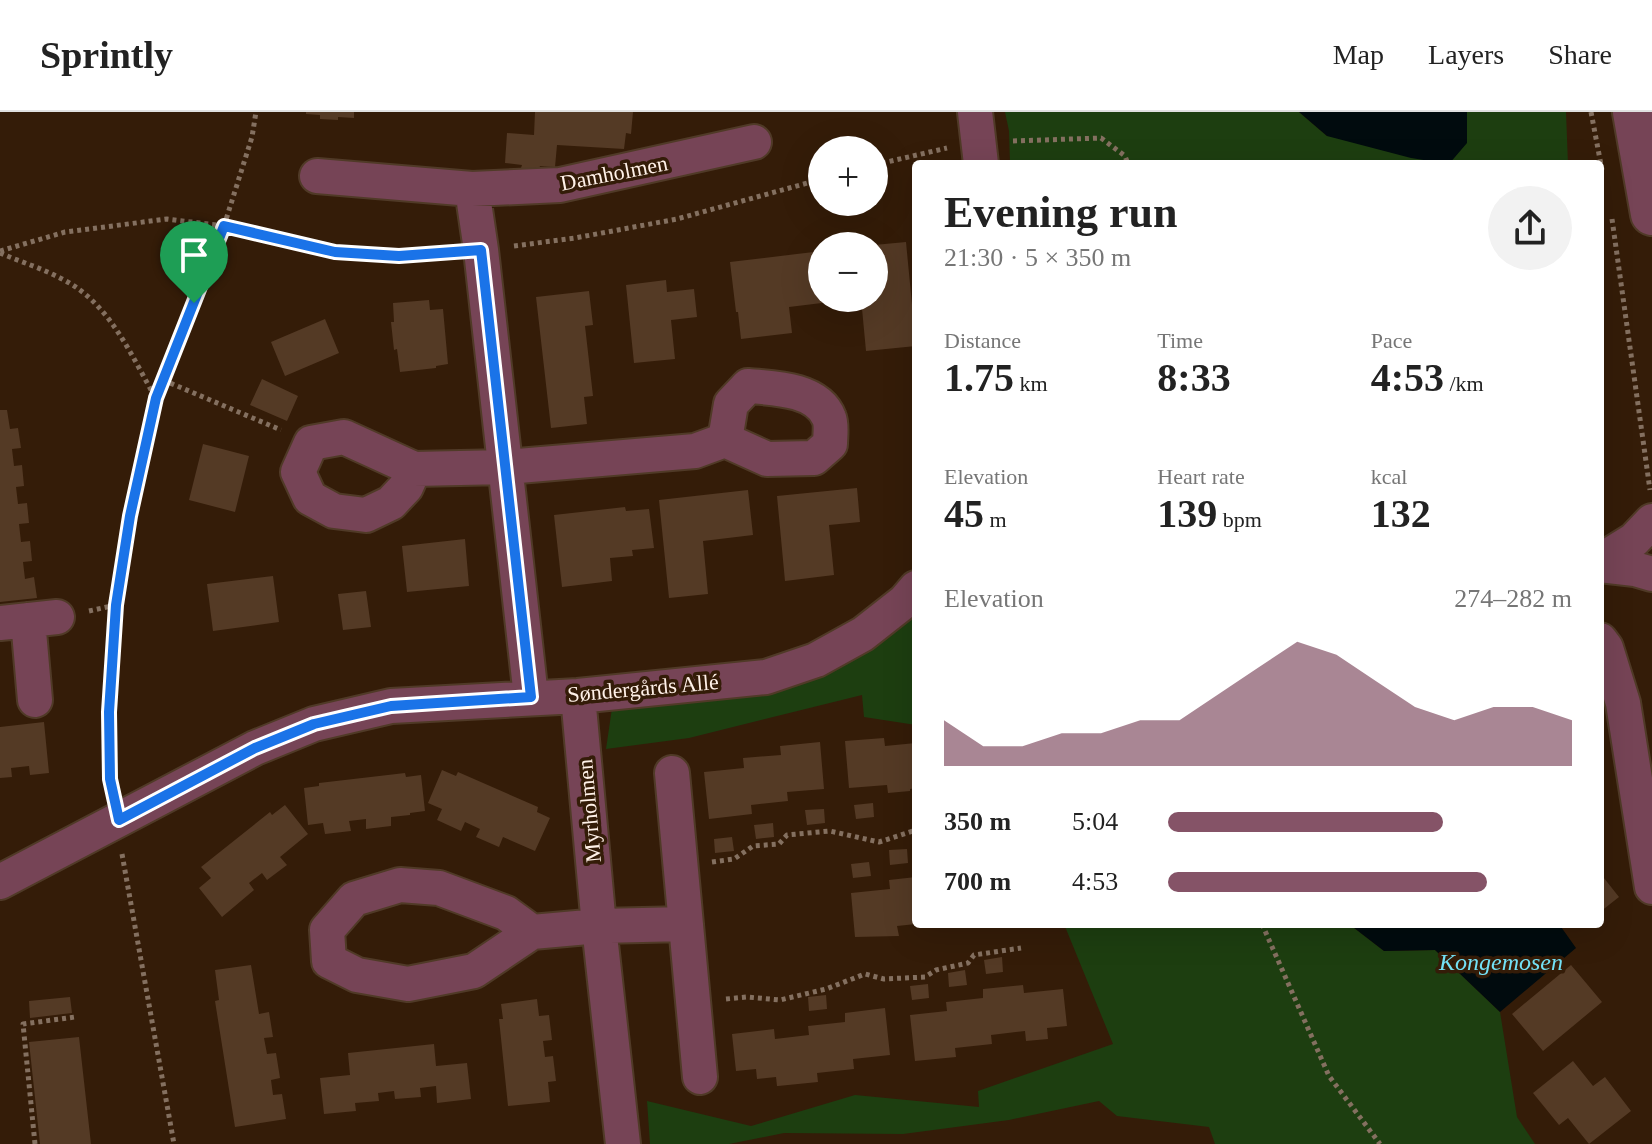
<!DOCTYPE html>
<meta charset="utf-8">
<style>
:root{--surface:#fff;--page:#f2f2f2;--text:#222;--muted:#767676;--line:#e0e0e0;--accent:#855367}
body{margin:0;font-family:Georgia,serif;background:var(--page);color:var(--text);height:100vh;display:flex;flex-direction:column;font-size:30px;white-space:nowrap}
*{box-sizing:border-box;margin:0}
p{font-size:26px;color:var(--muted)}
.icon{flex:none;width:44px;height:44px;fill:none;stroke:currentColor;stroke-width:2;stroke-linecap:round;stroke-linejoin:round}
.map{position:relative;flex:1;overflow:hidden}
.side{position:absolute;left:912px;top:48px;width:692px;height:768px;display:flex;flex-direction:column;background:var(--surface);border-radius:8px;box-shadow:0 8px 32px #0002}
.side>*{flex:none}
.buttons{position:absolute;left:808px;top:24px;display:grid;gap:16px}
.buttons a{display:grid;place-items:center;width:80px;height:80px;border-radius:50%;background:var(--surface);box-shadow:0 8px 32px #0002;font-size:40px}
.pin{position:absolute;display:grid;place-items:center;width:68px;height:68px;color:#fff;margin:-82px -34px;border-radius:50% 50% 50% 0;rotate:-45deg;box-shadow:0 0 8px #0007}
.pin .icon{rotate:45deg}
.round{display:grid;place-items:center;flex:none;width:84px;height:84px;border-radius:42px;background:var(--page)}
.summary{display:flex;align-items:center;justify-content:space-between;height:136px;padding:0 32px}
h1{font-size:44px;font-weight:700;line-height:60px}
.metrics{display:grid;grid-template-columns:repeat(3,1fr);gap:12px;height:136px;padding:8px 32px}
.metrics div{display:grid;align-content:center}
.metrics b{font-size:40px;font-weight:700}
.metrics small{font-size:22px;font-weight:400}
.metrics p{font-size:22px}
.chart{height:224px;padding:16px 32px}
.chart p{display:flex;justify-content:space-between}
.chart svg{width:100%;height:144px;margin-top:8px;fill:var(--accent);opacity:.7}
ul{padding:0 32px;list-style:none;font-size:26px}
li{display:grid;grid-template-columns:128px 96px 1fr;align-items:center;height:60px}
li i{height:20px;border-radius:10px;background:var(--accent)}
header{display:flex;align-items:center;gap:48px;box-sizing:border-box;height:112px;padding:0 40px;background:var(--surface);border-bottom:2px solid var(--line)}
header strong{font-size:38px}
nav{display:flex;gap:44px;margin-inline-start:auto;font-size:28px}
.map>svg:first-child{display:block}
</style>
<header>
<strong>Sprintly</strong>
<nav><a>Map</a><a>Layers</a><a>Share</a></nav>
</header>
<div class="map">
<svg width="1652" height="1032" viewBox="0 0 1652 1032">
<rect width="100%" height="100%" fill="#341c08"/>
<path fill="#1d3e10" d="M1005,0h294l28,24 140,7v-31h99l2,52h-558l-1,-33z
M916,493v120l-52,-8 -2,-22 -173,43 -83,11 6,-41 198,-28 71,-38z
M1064,812h285l35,27 51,-1 65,62 17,105 18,27h-320l-6,-17 -92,-11 -18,-15 -90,19 -106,14 -119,-1 -55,11h-79l-3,-43 104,25 104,-31 124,12 -1,-16 135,-47z"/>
<path fill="#010b0e" d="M1299,0h168v31l-18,21 -38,-6 -84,-22z
M1349,812h210l17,24 -76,64 -65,-62 -51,1z"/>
<path fill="#543a25" d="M306,0h48v6l-16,-1v3l-18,-1v-4l-14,-1z
M535,0h98l-2,22 -5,-1 -2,16 -67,-4 -2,22 -15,-1 -1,3 -18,-1 1,-3 -17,-2 2,-30 27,2z
M906,130l10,104 -50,5 -5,-53h13v-53z
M822,139v47h8v4l-41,5 3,26 -51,6 -3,-27h-2l-6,-50z
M666,168l1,12 27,-3 3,28 -26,3 4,39 -41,4 -8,-78z
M589,179l4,34 -8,1 8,70 -9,1 3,27 -36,4 -15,-131z
M429,188l1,10 13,-1 5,55 -12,2v2l-36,4 -3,-23 -3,1 -3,-28h3l-1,-19z
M325,207l14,34 -54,23 -14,-34z
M262,267l36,17 -11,25 -37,-16z
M0,298h7l3,19 8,-1 3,20 -9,1 2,17 8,-1 2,21 -8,1 2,17 9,-1 2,20 -10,1 2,18 9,-1 2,20 -9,1 2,17 9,-2 3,21 -37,4z
M203,332l46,12 -14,56 -46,-12z
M857,376l3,34 -31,3 5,50 -49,6 -8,-85z
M748,378l5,45 -50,6 5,53 -39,4 -10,-98z
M625,395l1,4 23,-2 5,39 -22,2 1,6 -23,2 2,23 -50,6 -8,-72z
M465,427l4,47 -62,6 -5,-46z
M273,464l6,46 -66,9 -6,-47z
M366,479l5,36 -28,3 -5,-36z
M44,610l5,51 -19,2 -1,-9 -18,2 1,9 -12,1v-51z
M884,626l1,8 31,-3v45l-6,1v2l-22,2 -1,-8 -38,3 -4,-47z
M820,630l4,47 -37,3 1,9 -37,4 1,9 -43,5 -5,-47 40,-4 -1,-10 38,-3 -1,-9z
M442,658l14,6 2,-4 80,35 -1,5 13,6 -15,33 -32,-14 -4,10 -23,-10 4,-8 -15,-7 -4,9 -24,-11 5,-11 -14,-6z
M405,661l1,4 15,-2 4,36 -15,2v2l-19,2v9l-25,3v-10l-17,2 2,10 -26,3 -2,-11 -15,2 -4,-37 15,-2v-3z
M873,691l1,14 -18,2 -2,-14z
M285,693l23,29 -28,23 7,8 -20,15 -5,-7 -13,10 5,7 -32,27 -23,-29 12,-10 -10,-11 69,-55 2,3z
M824,697l1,14 -18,2 -2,-15z
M773,711l1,14 -18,2 -2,-14z
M732,725l2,14 -19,2 -1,-14z
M907,737l1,14 -18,2 -1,-15z
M869,750l2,14 -18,2 -2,-14z
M1600,761l19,24 -19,15z
M916,765v47l-19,2 2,10 -44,1 -4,-44 39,-4 -1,-9z
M1002,845l1,15 -17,2 -2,-14z
M251,853l8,49 10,-2 4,25 -9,1 3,16 9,-1 4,25 -9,2 2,15 9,-1 4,25 -51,8 -20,-126 4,-1 -4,-30z
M1571,853l31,37 -59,49 -31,-37z
M965,858l2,15 -18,2 -1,-14z
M928,872l1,14 -17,2 -2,-14z
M1023,873l1,8 39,-4 4,37 -20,2 1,11 -22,2 -1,-10 -34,4 1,9 -37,4 1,9 -41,4 -5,-46 37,-4 -1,-9 37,-4v-9z
M826,883l1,14 -18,2 -1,-14z
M70,885l2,16 -42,5 -1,-17z
M537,887l2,17 10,-1 3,25 -9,1 2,16 8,-1 3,25 -8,1 2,20 -42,4 -9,-87h4l-2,-15z
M885,896l5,47 -37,4 1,10 -37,4 1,9 -40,4h-1l-1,-9 -19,2 -1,-10 -20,2 -4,-37 42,-5 1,10 34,-4 -1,-9 37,-4v-9z
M79,925l12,107h-51l-11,-102z
M434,932l2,22 31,-3 4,36 -34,4 -1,-17 -16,2 1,9 -26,2 -1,-8 -16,2 1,8 -24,2 1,8 -32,3 -4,-36 30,-3 -2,-22z
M1573,949l20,25 12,-9 26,34 -42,33 -21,-26 -9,7 -26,-32z"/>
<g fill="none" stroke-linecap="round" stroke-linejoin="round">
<defs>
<path id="minor" d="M975,0l6,52
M317,64l155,13 88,-4 194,-43
M472,77l9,61 50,447
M414,357l-8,18 -15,16 -25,12 -32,-4 -24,-13 -12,-26 13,-29 33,-6 70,32 92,-2 189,-16 30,-11 42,19 47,-1 16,-14c0,-7 2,-19 -1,-26 -11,-29 -55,-30 -81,-32l-17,18 -6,36
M1600,449l34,-21 18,-19
M1600,453l35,4 17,5
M28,508l7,80
M0,511l57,-6
M1600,528l6,8 17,55 29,184
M578,584l21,230 24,218
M672,661l28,304
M0,770l255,-134 59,-24 77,-18 187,-10 188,-19 50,-17 47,-26 42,-33 11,-13
M532,820l-58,39 -66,13 -51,-9 -28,-14 -2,-31 27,-31 46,-14 39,3 67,25 26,19 67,-6 87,-2"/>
<path id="tertiary" d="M1634,0l18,102"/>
</defs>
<use href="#minor" stroke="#503a27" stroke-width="38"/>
<use href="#tertiary" stroke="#503a27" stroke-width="46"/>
<path stroke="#847060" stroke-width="5" stroke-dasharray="4 4" stroke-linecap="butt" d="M1591,0l11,58
M1013,29l88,-3 24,18 3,8
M874,53l73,-17
M1612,107l38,271
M514,134l61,-8 102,-19 145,-40
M0,139l65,-19 102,-13 57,7 111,26 64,4 49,-3
M0,141c21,9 44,16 64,27 46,24 67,75 91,117
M163,268l118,50
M89,499l27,-6
M111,673l-2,-73 7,-107 17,-104 23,-103 68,-172 28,-89 4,-25
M122,742l52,290
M712,750l22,-3 19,-13 26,-2 8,-9 43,-4 49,11 37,-12
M1262,812l67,152 51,68
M726,887l21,-2 33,3 46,-11 39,-15 19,5 41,-2 11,-7 32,-7 6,-8 47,-7
M35,1032l-12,-120 52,-7"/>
<use href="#minor" stroke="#764456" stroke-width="34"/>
<use href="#tertiary" stroke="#764456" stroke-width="42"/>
</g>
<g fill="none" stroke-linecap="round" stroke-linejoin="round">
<defs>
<path id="route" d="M224,114l111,26 64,4 82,-6 50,447 -140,9 -77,18 -59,24 -136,72 -9,-41 -1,-67 7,-107 14,-89 26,-118z"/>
</defs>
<use href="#route" stroke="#fff" stroke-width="16"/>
<use href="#route" stroke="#1a73e8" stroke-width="10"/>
</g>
<g text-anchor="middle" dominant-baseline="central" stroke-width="7" stroke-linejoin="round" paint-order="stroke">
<g font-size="22" fill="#fff1e8" stroke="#341c08">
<text transform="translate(614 61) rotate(-11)">Damholmen</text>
<text transform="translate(643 576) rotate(-5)">Søndergårds Allé</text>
<text transform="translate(589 699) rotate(-95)">Myrholmen</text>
</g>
<g font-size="24" font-style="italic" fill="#74e2f7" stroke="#341c08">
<text x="1501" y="850">Kongemosen</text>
</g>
</g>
</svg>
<div class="buttons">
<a>+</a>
<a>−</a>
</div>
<div class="pin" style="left:194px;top:191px;background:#1e9e55"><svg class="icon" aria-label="arrive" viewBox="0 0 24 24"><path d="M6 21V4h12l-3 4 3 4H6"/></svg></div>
<section class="side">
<div class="summary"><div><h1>Evening run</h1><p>21:30 · 5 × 350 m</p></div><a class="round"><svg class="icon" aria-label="share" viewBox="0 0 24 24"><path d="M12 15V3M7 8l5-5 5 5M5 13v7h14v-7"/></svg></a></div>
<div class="metrics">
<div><p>Distance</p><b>1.75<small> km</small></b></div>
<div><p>Time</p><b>8:33</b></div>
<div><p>Pace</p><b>4:53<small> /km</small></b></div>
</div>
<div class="metrics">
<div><p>Elevation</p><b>45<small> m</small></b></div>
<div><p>Heart rate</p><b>139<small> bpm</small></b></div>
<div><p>kcal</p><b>132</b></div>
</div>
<div class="chart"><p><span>Elevation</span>274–282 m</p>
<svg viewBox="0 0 160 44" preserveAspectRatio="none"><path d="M0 44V30L10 38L20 38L30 34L40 34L50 30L60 30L70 22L80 14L90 6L100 10L110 18L120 26L130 30L140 26L150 26L160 30V44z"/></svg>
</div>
<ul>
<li><b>350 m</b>5:04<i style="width:68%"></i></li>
<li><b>700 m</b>4:53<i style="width:79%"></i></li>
</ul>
</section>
</div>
